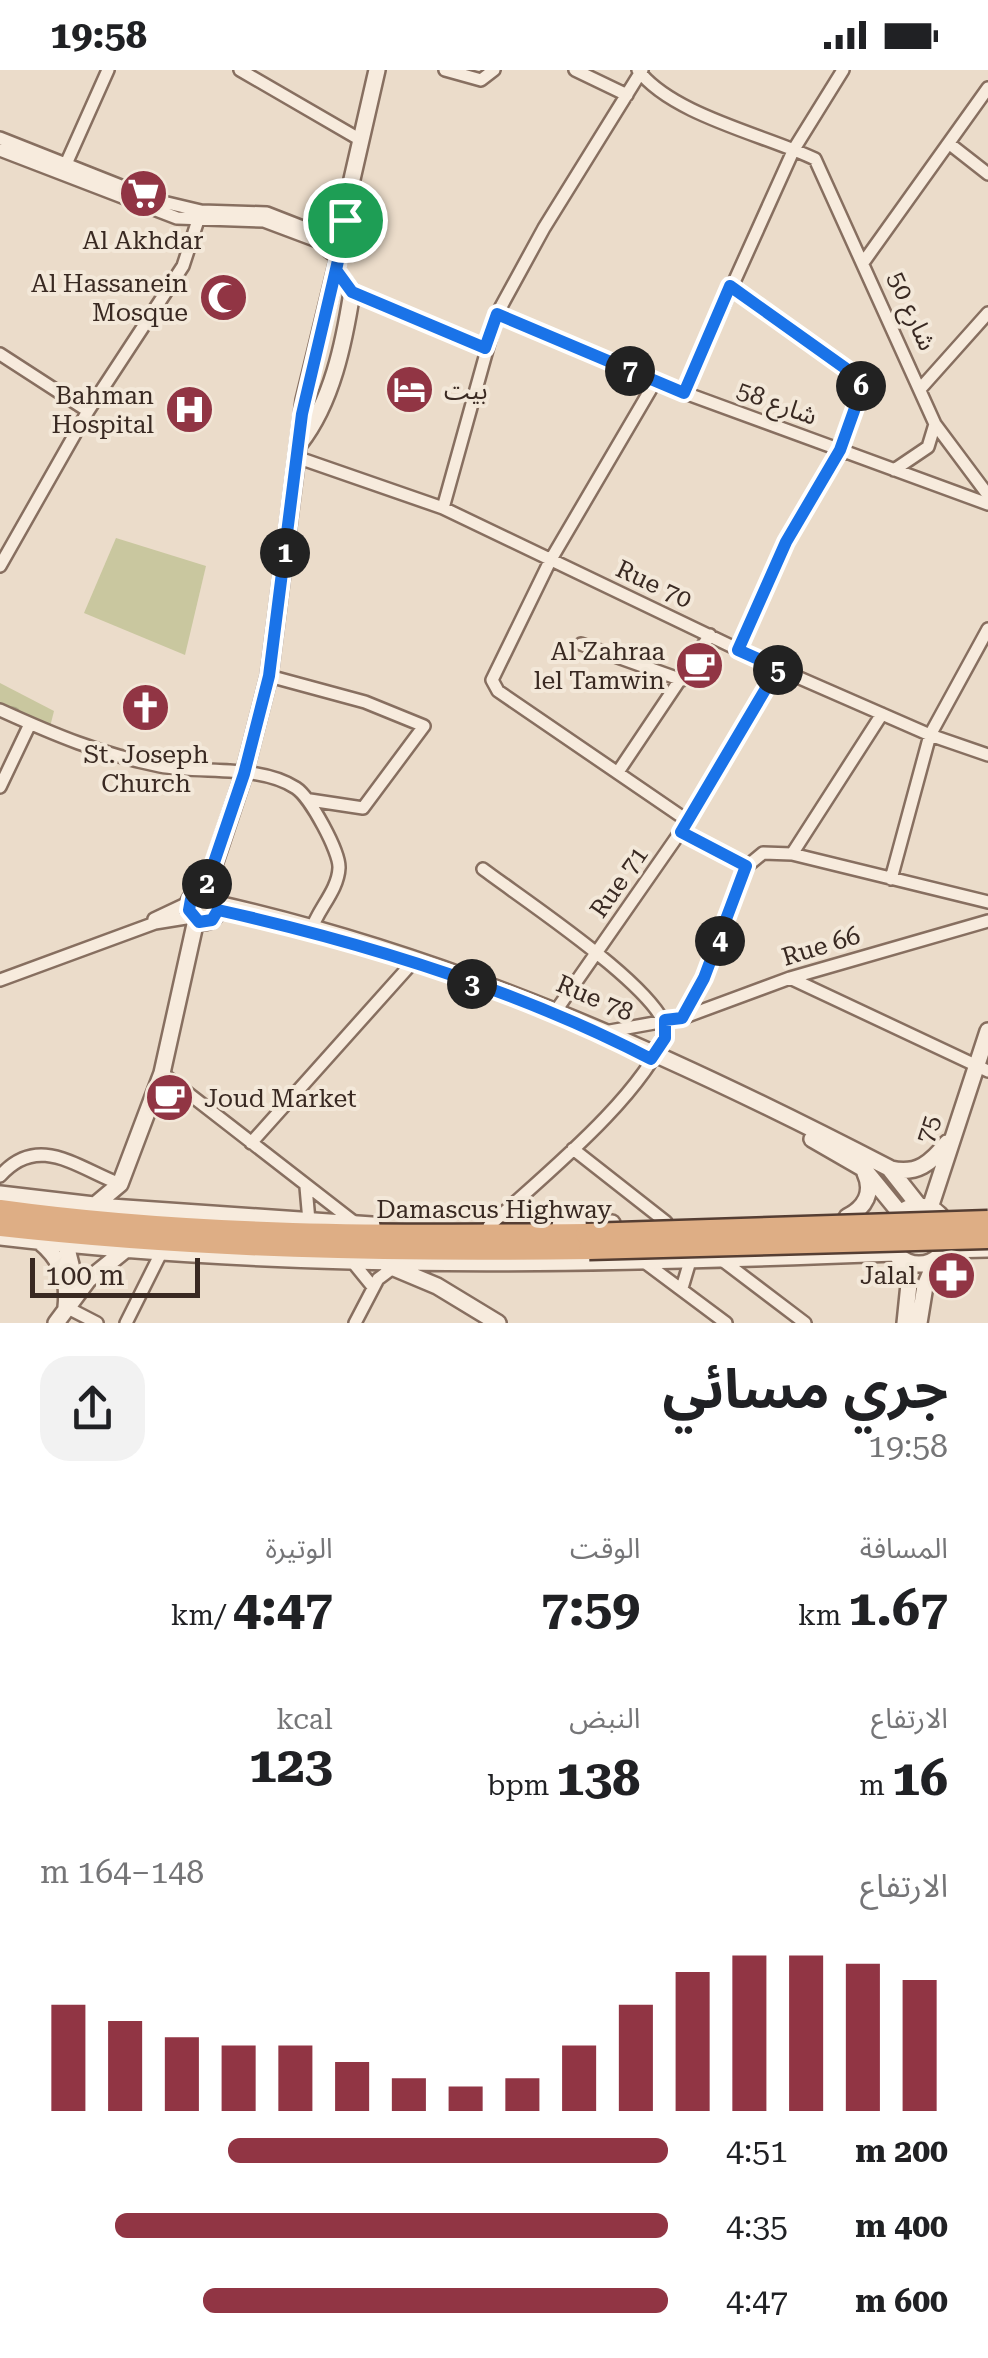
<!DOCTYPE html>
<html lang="ar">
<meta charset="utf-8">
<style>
:root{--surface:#fff;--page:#f2f2f2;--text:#202124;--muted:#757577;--accent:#913544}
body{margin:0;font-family:"Roboto Serif","Noto Sans Arabic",serif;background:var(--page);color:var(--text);direction:rtl;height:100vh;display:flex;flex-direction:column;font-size:38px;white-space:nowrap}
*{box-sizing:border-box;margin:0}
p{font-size:32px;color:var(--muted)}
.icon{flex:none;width:55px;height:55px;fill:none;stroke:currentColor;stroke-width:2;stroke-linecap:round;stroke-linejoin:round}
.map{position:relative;height:1253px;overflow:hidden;direction:ltr}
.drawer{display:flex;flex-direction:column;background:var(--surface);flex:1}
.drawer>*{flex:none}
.scale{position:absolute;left:30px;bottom:25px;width:170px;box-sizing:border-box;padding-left:10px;border:5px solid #392922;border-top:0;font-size:28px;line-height:35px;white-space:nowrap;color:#392922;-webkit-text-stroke:8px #f3e8d9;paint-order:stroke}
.pin{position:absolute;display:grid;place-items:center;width:85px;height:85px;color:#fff;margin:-42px;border:5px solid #fff;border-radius:50%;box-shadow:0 2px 10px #0007}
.km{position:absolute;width:50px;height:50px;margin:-25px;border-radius:50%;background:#222;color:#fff;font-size:28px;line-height:50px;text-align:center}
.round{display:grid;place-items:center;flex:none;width:105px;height:105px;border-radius:30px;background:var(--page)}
.headline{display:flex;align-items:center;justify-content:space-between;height:170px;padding:0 40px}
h1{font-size:55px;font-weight:700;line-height:75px}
.stats{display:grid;grid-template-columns:repeat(3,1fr);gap:15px;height:170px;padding:10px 40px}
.stats div{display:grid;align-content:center}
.stats b{font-size:50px;font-weight:700}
.stats small{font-size:28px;font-weight:400}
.stats p{font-size:28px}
.chart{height:280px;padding:20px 40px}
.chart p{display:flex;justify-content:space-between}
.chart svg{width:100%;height:180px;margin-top:10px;stroke:var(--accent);stroke-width:6}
ul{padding:0 40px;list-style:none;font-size:32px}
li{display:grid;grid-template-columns:160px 120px 1fr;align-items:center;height:75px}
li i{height:25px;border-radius:12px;background:var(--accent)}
.status{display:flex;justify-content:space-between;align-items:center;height:70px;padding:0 50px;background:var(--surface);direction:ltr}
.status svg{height:28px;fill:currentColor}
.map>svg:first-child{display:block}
</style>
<div class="status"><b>19:58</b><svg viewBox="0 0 49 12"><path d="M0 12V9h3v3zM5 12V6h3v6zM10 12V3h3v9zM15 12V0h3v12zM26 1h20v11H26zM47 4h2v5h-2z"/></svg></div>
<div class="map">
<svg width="988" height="1253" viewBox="0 0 988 1253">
<defs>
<pattern id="forest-crowns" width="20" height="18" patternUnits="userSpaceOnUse" patternTransform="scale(2.5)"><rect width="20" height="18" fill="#c9c79f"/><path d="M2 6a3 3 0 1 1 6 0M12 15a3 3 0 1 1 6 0" fill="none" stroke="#adab89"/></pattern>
</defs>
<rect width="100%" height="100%" fill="#ebdcca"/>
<path fill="url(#forest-crowns)" d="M0,613l54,28 -4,16 -50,-23z"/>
<path fill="#c9c79f" d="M116,468l90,28 -21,89 -101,-42z"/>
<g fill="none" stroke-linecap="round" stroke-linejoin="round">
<defs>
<path id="minor" d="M240,0l119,69
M445,0l36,10 13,-10
M575,0l52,25
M638,0c34,45 127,65 177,89l120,265 53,71
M0,68l159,63 42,10 66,2 64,25
M951,75l37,29
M0,80l177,68 87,3 64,24
M66,94l42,-94
M865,190l123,-172
M730,216l129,92 1,16 -22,56
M352,222l133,56
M497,244l158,68 333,122
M0,284l88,57
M655,312l-105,179 -58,119 6,11 190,130
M921,318l67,-75
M684,323l110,-244 49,-79
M299,388l144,50 336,161 151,66 58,20
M894,400l34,-23 7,-23
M443,438l54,-194 47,-86 98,-158
M0,496l88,-155 95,-145 18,-55
M581,574l101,36
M738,580l48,-108 55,-91
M269,606l96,26 59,24 -61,82 -53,-8
M0,640c55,25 100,44 160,56 42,8 100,-2 136,22 14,9 44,64 43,80 -1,23 -22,42 -28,63
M618,702l92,-137
M0,717l30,-63
M681,762l65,35 17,-14 29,1 196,48
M792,784l90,-140
M483,799c38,29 179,121 184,163 -27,67 -125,145 -178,194
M891,809l39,-144 58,-106
M154,849l36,-17
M790,908l198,93
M0,910l155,-57 37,-6
M553,945l135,-194 91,-152
M682,948l22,-40 42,-111
M610,961l72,-13 108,-40 198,-57
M162,1003l192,149
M251,1073l162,-181
M573,1079l93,73
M0,1106c38,-43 76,-9 120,8
M306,1117l3,34
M351,1190l22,27
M722,1190l83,63
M643,1191l83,62
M682,1218l8,-27
M66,1237l31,16
M126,1253l35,-70
M355,1253l23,-44 16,-12"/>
<path id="tertiary" d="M328 174a9 9 0 1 1 18 0a9 9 0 1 1-18 0Z
M345,170l2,-39 30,-131
M300,373c32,-41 44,-100 52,-151l-16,-21
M205,822l39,-118 25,-98 35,-276 36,-148
M188 837a15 15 0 1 1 30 0a15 15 0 1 1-30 0Z
M218,834c239,54 455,152 671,264l30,38
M812,1069l52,30 36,44
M891,1099c26,6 40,-6 56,-26
M0,1124l111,13 261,18
M95,1135l25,-21 42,-111 34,-153
M890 1165a29 29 0 1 1 58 0a29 29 0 1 1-58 0Z
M930,1138l58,-177
M847,1147c18,-9 27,-25 18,-44
M560,1155l52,-2
M0,1167c296,35 598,28 895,16
M39,1171c22,18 30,38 27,66
M66,1175l12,47
M944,1180l44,-1
M899,1188l10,26 -4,39
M387,1195l50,21 61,37
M56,1253l32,-43 36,-29
M919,1253l6,-37 12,-28"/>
<path id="trunk" d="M0,1140c194,27 391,26 586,24
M0,1156c196,22 392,26 589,23"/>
</defs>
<use href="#minor" stroke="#876f60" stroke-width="16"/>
<use href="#tertiary" stroke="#876f60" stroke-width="20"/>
<use href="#trunk" stroke="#553e33" stroke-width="25"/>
<use href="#minor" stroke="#f7ebdd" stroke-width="11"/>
<use href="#tertiary" stroke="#f7ebdd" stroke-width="15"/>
<use href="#trunk" stroke="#deae85" stroke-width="20"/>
<defs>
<path id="trunk-bridge" d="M586,1164l402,-13
M589,1179l399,-11"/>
</defs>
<use href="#trunk-bridge" stroke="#553e33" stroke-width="25" stroke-linecap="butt"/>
<use href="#trunk-bridge" stroke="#deae85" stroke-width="20"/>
</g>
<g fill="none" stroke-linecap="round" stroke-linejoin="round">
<defs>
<path id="route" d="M345,150l1,27 -6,5 -38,162 -33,262 -25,98 -40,118 -13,7 -2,11 10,12 13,-2 6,-10c148,33 298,79 433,149l14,-21v-18l17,-2 22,-40 42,-112 -65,-34 97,-164 -40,-18 48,-108 54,-92 20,-56 -1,-16 -129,-92 -46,107 -187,-79 -12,34 -133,-56 -16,-22 4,-18 -12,-7 18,-44 -1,19"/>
</defs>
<use href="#route" stroke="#fff" stroke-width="20"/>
<use href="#route" stroke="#1a73e8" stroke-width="12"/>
</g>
<defs>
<symbol id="supermarket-disc" viewBox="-11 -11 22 22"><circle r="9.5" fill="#913544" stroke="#f3e8d9"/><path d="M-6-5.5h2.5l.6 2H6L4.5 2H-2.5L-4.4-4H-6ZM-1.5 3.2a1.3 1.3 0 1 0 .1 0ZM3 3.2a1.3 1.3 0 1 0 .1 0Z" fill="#fff"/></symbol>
<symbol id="mosque-disc" viewBox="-11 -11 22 22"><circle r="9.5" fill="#913544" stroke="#f3e8d9"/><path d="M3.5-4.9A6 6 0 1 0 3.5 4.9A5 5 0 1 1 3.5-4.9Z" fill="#fff"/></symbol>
<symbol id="hotel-disc" viewBox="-11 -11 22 22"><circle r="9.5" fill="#913544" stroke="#f3e8d9"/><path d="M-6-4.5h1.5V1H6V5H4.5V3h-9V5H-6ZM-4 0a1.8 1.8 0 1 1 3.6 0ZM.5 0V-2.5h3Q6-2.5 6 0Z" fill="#fff"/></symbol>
<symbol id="hospital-disc" viewBox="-11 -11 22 22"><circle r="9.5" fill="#913544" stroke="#f3e8d9"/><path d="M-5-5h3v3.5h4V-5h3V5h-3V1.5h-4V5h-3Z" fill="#fff"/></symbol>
<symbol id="cafe-disc" viewBox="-11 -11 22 22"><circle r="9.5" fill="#913544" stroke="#f3e8d9"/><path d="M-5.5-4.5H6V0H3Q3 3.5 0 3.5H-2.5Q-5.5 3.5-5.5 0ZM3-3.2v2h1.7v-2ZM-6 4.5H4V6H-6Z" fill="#fff"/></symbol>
<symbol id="church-disc" viewBox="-11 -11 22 22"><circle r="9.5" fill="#913544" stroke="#f3e8d9"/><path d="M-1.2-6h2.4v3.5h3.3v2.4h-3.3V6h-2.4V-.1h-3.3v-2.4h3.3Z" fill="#fff"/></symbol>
<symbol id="pharmacy-disc" viewBox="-11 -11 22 22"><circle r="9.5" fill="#913544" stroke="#f3e8d9"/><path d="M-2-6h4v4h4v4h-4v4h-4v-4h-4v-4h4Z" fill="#fff"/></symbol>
</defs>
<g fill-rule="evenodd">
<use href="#supermarket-disc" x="116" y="96" width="55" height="55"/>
<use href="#mosque-disc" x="196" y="200" width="55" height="55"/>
<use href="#hotel-disc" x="382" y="292" width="55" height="55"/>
<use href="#hospital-disc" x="162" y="312" width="55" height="55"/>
<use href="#cafe-disc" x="672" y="568" width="55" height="55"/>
<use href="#church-disc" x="118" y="610" width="55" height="55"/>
<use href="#cafe-disc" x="142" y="1000" width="55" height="55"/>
<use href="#pharmacy-disc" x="924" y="1178" width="55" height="55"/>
</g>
<g text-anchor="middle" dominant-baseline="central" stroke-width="8" stroke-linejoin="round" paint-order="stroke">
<g font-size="25" fill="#392922" stroke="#f3e8d9" text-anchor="end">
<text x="143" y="170" text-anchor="middle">Al Akhdar</text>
<text x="188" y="213">Al Hassanein<tspan x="188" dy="29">Mosque</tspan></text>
<text x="444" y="320" text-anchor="start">بيت</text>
<text x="154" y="325">Bahman<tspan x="154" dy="29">Hospital</tspan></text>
<text x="665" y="581">Al Zahraa<tspan x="665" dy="29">lel Tamwin</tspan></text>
<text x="146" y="684" text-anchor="middle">St. Joseph<tspan x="146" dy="29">Church</tspan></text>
<text x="204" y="1028" text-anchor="start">Joud Market</text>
<text x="916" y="1205">Jalal</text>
</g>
<g font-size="25" fill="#392922" stroke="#f3e8d9">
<text transform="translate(912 241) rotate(66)">شارع 50</text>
<text transform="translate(777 333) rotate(20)">شارع 58</text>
<text transform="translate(654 514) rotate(25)">Rue 70</text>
<text transform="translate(619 812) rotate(-55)">Rue 71</text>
<text transform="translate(821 876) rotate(-17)">Rue 66</text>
<text transform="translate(595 928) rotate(23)">Rue 78</text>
<text transform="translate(928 1059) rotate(-72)">75</text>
<text x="494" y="1139">Damascus Highway</text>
</g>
</g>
</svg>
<div class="scale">100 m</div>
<div class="pin" style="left:345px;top:150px;background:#1e9e55"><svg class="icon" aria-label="arrive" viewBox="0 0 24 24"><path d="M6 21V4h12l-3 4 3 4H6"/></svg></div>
<b class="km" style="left:285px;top:483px">1</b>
<b class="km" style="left:207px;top:814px">2</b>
<b class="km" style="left:472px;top:914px">3</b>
<b class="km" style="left:720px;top:871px">4</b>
<b class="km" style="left:778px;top:600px">5</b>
<b class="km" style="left:861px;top:316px">6</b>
<b class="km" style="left:630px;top:301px">7</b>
</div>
<section class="drawer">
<div class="headline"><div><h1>جري مسائي</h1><p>19:58</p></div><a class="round"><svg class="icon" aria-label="share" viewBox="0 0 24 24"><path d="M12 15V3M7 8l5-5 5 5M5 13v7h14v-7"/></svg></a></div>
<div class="stats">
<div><p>المسافة</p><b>1.67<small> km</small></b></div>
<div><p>الوقت</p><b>7:59</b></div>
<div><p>الوتيرة</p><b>4:47<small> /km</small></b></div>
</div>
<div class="stats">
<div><p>الارتفاع</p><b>16<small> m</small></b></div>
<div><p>النبض</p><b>138<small> bpm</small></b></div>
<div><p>kcal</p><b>123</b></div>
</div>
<div class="chart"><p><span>الارتفاع</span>148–164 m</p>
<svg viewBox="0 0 160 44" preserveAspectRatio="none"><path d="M5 44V18M15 44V22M25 44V26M35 44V28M45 44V28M55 44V32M65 44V36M75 44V38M85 44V36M95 44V28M105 44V18M115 44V10M125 44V6M135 44V6M145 44V8M155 44V12"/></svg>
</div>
<ul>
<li><b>200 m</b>4:51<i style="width:70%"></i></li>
<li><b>400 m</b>4:35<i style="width:88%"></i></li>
<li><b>600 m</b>4:47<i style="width:74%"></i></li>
</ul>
</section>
